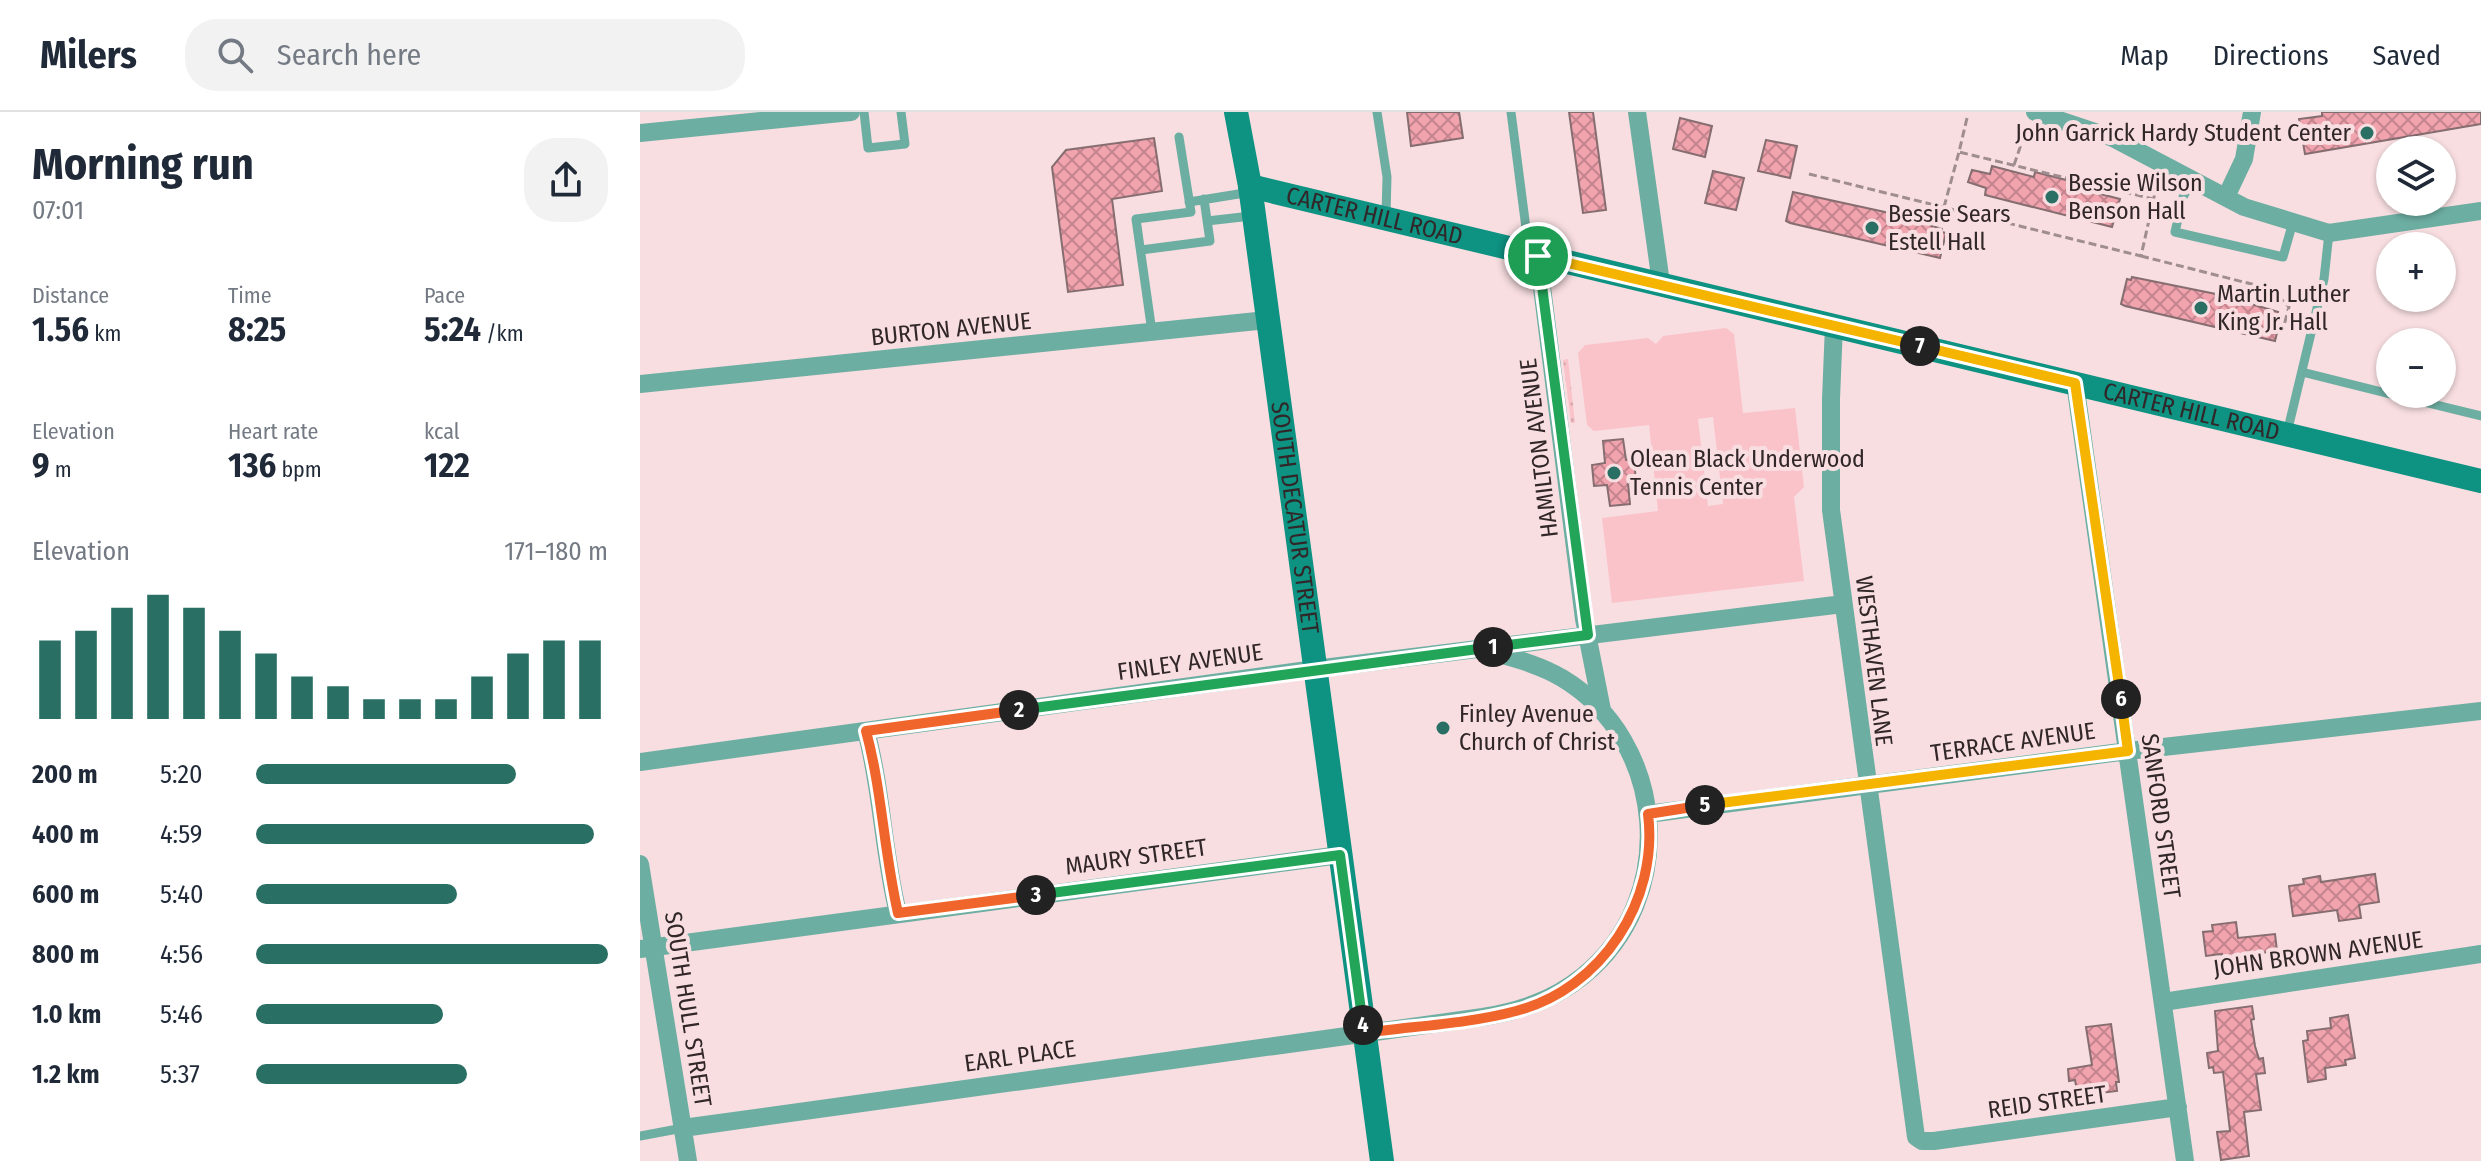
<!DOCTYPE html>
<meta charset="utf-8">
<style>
:root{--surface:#fff;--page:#f2f2f3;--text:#1f2937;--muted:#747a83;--line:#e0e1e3;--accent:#296f64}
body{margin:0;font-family:"Fira Sans Condensed",sans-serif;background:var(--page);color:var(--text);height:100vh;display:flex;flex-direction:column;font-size:30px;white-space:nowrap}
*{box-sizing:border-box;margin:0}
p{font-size:26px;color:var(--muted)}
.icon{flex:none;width:44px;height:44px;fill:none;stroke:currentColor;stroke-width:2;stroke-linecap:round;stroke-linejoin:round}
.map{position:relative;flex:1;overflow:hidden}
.details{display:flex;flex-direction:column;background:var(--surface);width:640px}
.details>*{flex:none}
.fabs{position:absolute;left:1736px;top:24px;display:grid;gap:16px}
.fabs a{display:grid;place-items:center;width:80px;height:80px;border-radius:50%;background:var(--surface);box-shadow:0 2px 6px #0004;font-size:40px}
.pin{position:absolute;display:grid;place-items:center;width:68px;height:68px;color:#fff;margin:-34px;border:4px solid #fff;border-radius:50%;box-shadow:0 2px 8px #0007}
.km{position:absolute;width:40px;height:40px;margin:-20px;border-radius:50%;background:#222;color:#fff;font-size:22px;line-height:40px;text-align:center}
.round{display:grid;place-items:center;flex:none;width:84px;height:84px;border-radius:32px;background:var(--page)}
.summary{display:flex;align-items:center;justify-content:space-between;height:136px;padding:0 32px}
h1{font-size:44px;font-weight:700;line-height:60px}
.metrics{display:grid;grid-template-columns:repeat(3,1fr);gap:12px;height:136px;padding:8px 32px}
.metrics div{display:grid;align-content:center}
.metrics b{font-size:34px;font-weight:700}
.metrics small{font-size:22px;font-weight:400}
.metrics p{font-size:22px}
.chart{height:224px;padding:16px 32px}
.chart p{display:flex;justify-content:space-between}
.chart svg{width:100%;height:144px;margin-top:8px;stroke:var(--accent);stroke-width:6}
ul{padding:0 32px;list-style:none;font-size:26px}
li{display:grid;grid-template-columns:128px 96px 1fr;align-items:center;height:60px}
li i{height:20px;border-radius:10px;background:var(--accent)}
header{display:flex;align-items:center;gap:48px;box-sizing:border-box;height:112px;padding:0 40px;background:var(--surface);border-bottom:2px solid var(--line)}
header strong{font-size:38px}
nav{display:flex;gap:44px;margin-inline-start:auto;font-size:28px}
.search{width:560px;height:72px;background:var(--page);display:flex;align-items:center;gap:20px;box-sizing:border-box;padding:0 28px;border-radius:32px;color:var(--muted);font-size:30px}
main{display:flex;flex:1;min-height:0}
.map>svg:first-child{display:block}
</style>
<header>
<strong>Milers</strong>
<div class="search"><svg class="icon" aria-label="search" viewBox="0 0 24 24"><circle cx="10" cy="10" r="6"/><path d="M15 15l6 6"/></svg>Search here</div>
<nav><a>Map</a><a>Directions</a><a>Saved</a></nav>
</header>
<main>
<section class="details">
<div class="summary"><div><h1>Morning run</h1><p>07:01</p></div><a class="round"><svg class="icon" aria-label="share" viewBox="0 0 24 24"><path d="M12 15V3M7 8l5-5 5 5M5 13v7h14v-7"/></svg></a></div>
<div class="metrics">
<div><p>Distance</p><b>1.56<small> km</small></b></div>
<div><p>Time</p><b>8:25</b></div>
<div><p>Pace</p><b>5:24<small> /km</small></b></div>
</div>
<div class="metrics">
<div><p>Elevation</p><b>9<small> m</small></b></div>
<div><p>Heart rate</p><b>136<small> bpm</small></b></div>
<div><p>kcal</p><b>122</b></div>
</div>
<div class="chart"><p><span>Elevation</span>171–180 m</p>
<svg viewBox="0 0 160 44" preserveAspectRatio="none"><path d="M5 44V20M15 44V17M25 44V10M35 44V6M45 44V10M55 44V17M65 44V24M75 44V31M85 44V34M95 44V38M105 44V38M115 44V38M125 44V31M135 44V24M145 44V20M155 44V20"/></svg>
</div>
<ul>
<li><b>200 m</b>5:20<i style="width:74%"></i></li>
<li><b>400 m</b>4:59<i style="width:96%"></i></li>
<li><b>600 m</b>5:40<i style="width:57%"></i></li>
<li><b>800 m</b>4:56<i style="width:100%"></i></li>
<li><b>1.0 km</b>5:46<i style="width:53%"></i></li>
<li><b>1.2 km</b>5:37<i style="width:60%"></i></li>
</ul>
</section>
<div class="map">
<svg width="1841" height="1049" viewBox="0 0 1841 1049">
<defs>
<pattern id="grass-dots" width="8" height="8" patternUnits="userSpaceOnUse" patternTransform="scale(2)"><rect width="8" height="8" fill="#fac3ca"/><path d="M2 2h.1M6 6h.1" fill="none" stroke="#d7a8ae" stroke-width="1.8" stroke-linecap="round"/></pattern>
<pattern id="building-cross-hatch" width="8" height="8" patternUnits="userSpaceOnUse" patternTransform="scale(2)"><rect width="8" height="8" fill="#f1a3ae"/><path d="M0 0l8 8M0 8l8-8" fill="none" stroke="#c4858e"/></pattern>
</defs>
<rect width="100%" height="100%" fill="#f8dee1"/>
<path fill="url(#grass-dots)" d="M928,247l7,64h-4l-8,-63z"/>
<path fill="#fac3ca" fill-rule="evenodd" d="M1086,216l8,6 9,79 52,-5 9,79 -10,10 10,84 -192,22 -10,-85 56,-7 -9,-86 -55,6 -7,-6 -9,-72 7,-8 63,-7 8,6 7,-8zM1073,305l10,87 -15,2 -10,-87z"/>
<path fill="url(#building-cross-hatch)" stroke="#856d70" stroke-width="2" d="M767,0h52l4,26 -52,8z
M929,0h24l13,98 -23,3z
M1682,0h159v12l-176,30 -6,-35 23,-3z
M1040,6l32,8 -7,31 -32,-8z
M514,26l8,53 -50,8 11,86 -55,7 -16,-125 14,-17z
M1126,28l31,6 -7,32 -32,-7z
M1352,54l42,11 1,-5 43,11 -1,5 43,11 -8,28 -127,-32 1,-7 -18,-6 4,-12 18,4z
M1073,59l31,7 -8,32 -31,-7z
M1153,80l92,20 57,17v3l4,1 -6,25 -150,-35 -4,-2z
M1492,165l89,18 57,17 -1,3 4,1 -6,25 -150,-35 -4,-2 6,-25 4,1z
M983,327l3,21 8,-1 2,23 -8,1 2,21 -20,2 -3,-21 -13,1 -2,-21 13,-2 -2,-22z
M1735,762l4,28 -20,3 2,13 -22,3 -2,-11 -44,6 -4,-30 15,-2 -1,-5 17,-3 1,6z
M1596,810l2,16 37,-4 2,17 -55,7v-4l-16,2 -3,-24 10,-1 -1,-6z
M1612,894l2,13 -3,1 4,26 4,13 4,-1 2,15 -9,1 5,36 -17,2 5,44 -28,4 -4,-28 13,-1 -7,-59 -9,1 -1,-6 -4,1 -2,-15 11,-2 -3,-40z
M1708,903l7,43 -10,2 1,5 -21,3 1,11 -18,3 -5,-41 5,-1 -1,-9 24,-3 -1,-10z
M1471,912l8,58h-3l1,9 -39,5 -3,-16 -6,1 -1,-12 24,-4 -6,-38z"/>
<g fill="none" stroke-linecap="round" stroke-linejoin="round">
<path stroke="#a08d8f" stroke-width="3" stroke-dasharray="8 4" stroke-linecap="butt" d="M1327,6l-8,34 194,47
M1374,53l13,-38
M1169,62l332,82 16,-72
M1304,95l15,-55
M1501,144l130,33 18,18 -6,22 -5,-1"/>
<path stroke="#6daea2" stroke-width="9" d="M224,0l4,36 37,-4 -4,-32
M737,0l10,65 -1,38
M871,0l16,124 8,14
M1554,66l-11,19 -8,35 108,25 10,-35
M549,90l62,-10
M567,109l44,-5
M501,138l69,-9 -6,-42
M512,220l-16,-113 55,-7 -12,-75
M1662,260l88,22
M1751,282l90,22
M1647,321l37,-154 5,-46
M0,1024l43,-8"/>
<path stroke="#6daea2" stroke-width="18" d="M997,0l24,171
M1395,0l78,26 131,69 85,26 152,-22
M0,21l211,-21
M1586,85l18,-38 8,-47
M898,144l46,363 18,91
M1194,213l-3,74v111l85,627 6,4h12l244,-34
M1435,271l110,778
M0,272l627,-64
M226,619c16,59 17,122 32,182
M0,650l675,-93 528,-65
M1008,702l480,-63 353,-40
M0,752l48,297
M0,837l700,-94
M1523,890l318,-48
M43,1016l800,-111c37,-6 70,-17 100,-41 97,-78 84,-235 -21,-298 -25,-15 -54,-21 -81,-29"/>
<g stroke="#0e9281" stroke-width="24">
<path id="s1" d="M596,0l14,74 132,975"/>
<path id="s2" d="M610,74l1231,295"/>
</g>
</g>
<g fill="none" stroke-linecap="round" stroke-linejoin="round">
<defs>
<path id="split-1" d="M853,535l95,-12 -50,-379"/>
<path id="split-2" d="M379,598l474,-63"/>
<path id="split-3" d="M379,598l-153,21c16,59 18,122 32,182l138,-18"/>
<path id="split-4" d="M396,783l304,-40 23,170"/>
<path id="split-5" d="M723,913l1,8c50,-7 103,-9 152,-22 86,-22 143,-111 132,-197l57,-9"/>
<path id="split-6" d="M1065,693l423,-54 -7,-52"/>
<path id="split-7" d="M1280,234l155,37 46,316"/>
<path id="split-8" d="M898,144l382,90"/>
</defs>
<use href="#split-1" stroke="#fff" stroke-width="16"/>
<use href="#split-2" stroke="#fff" stroke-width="16"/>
<use href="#split-3" stroke="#fff" stroke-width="16"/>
<use href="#split-4" stroke="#fff" stroke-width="16"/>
<use href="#split-5" stroke="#fff" stroke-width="16"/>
<use href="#split-6" stroke="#fff" stroke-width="16"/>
<use href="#split-7" stroke="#fff" stroke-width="16"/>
<use href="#split-8" stroke="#fff" stroke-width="16"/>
<use href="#split-1" stroke="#22a559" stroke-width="10"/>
<use href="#split-2" stroke="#22a559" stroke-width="10"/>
<use href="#split-3" stroke="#f0652b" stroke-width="10"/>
<use href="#split-4" stroke="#22a559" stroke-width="10"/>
<use href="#split-5" stroke="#f0652b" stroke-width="10"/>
<use href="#split-6" stroke="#f5b400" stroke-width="10"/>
<use href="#split-7" stroke="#f5b400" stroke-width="10"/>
<use href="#split-8" stroke="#f5b400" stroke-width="10"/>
</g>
<g fill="#296f64" stroke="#f8dee1" stroke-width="3">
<circle cx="1727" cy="21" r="8"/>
<circle cx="1412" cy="85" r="8"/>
<circle cx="1232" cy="116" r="8"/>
<circle cx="1561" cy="196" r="8"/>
<circle cx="974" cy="361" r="8"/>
<circle cx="803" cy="616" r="8"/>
</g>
<g text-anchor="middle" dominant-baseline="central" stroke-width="8" stroke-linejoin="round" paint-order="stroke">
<g font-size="24" fill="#312728" stroke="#f8dee1" text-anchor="start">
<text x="1711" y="21" text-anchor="end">John Garrick Hardy Student Center</text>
<text x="1428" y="71">Bessie Wilson<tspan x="1428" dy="28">Benson Hall</tspan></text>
<text x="1248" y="102">Bessie Sears<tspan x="1248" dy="28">Estell Hall</tspan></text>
<text x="1577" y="182">Martin Luther<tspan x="1577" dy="28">King Jr. Hall</tspan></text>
<text x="990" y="347">Olean Black Underwood<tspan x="990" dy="28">Tennis Center</tspan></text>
<text x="819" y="602">Finley Avenue<tspan x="819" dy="28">Church of Christ</tspan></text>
</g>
<g font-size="24" fill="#312728" stroke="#f8dee1">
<text stroke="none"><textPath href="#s2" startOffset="128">CARTER HILL ROAD</textPath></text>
<text transform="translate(311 217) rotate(-6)">BURTON AVENUE</text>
<text stroke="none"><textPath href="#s2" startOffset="968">CARTER HILL ROAD</textPath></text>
<text transform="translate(899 336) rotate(-97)">HAMILTON AVENUE</text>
<text stroke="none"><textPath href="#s1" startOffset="410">SOUTH DECATUR STREET</textPath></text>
<text transform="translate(1234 549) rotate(83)">WESTHAVEN LANE</text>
<text transform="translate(550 550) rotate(-8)">FINLEY AVENUE</text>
<text transform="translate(1373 630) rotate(-8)">TERRACE AVENUE</text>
<text transform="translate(1521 704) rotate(82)">SANFORD STREET</text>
<text transform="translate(496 745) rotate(-8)">MAURY STREET</text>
<text transform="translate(1678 842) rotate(-8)">JOHN BROWN AVENUE</text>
<text transform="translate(48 897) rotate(81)">SOUTH HULL STREET</text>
<text transform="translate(380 944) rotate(-8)">EARL PLACE</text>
<text transform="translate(1407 990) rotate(-8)">REID STREET</text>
</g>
</g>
</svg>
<div class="fabs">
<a><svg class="icon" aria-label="layers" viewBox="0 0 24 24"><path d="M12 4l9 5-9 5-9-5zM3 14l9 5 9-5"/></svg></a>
<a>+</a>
<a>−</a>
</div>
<div class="pin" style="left:898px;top:144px;background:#1e9e55"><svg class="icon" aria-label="arrive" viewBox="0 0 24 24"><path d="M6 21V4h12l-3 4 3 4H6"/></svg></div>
<b class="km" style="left:853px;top:535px">1</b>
<b class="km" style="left:379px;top:598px">2</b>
<b class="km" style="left:396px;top:783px">3</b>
<b class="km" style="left:723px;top:913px">4</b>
<b class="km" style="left:1065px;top:693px">5</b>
<b class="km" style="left:1481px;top:587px">6</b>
<b class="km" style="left:1280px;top:234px">7</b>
</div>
</main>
